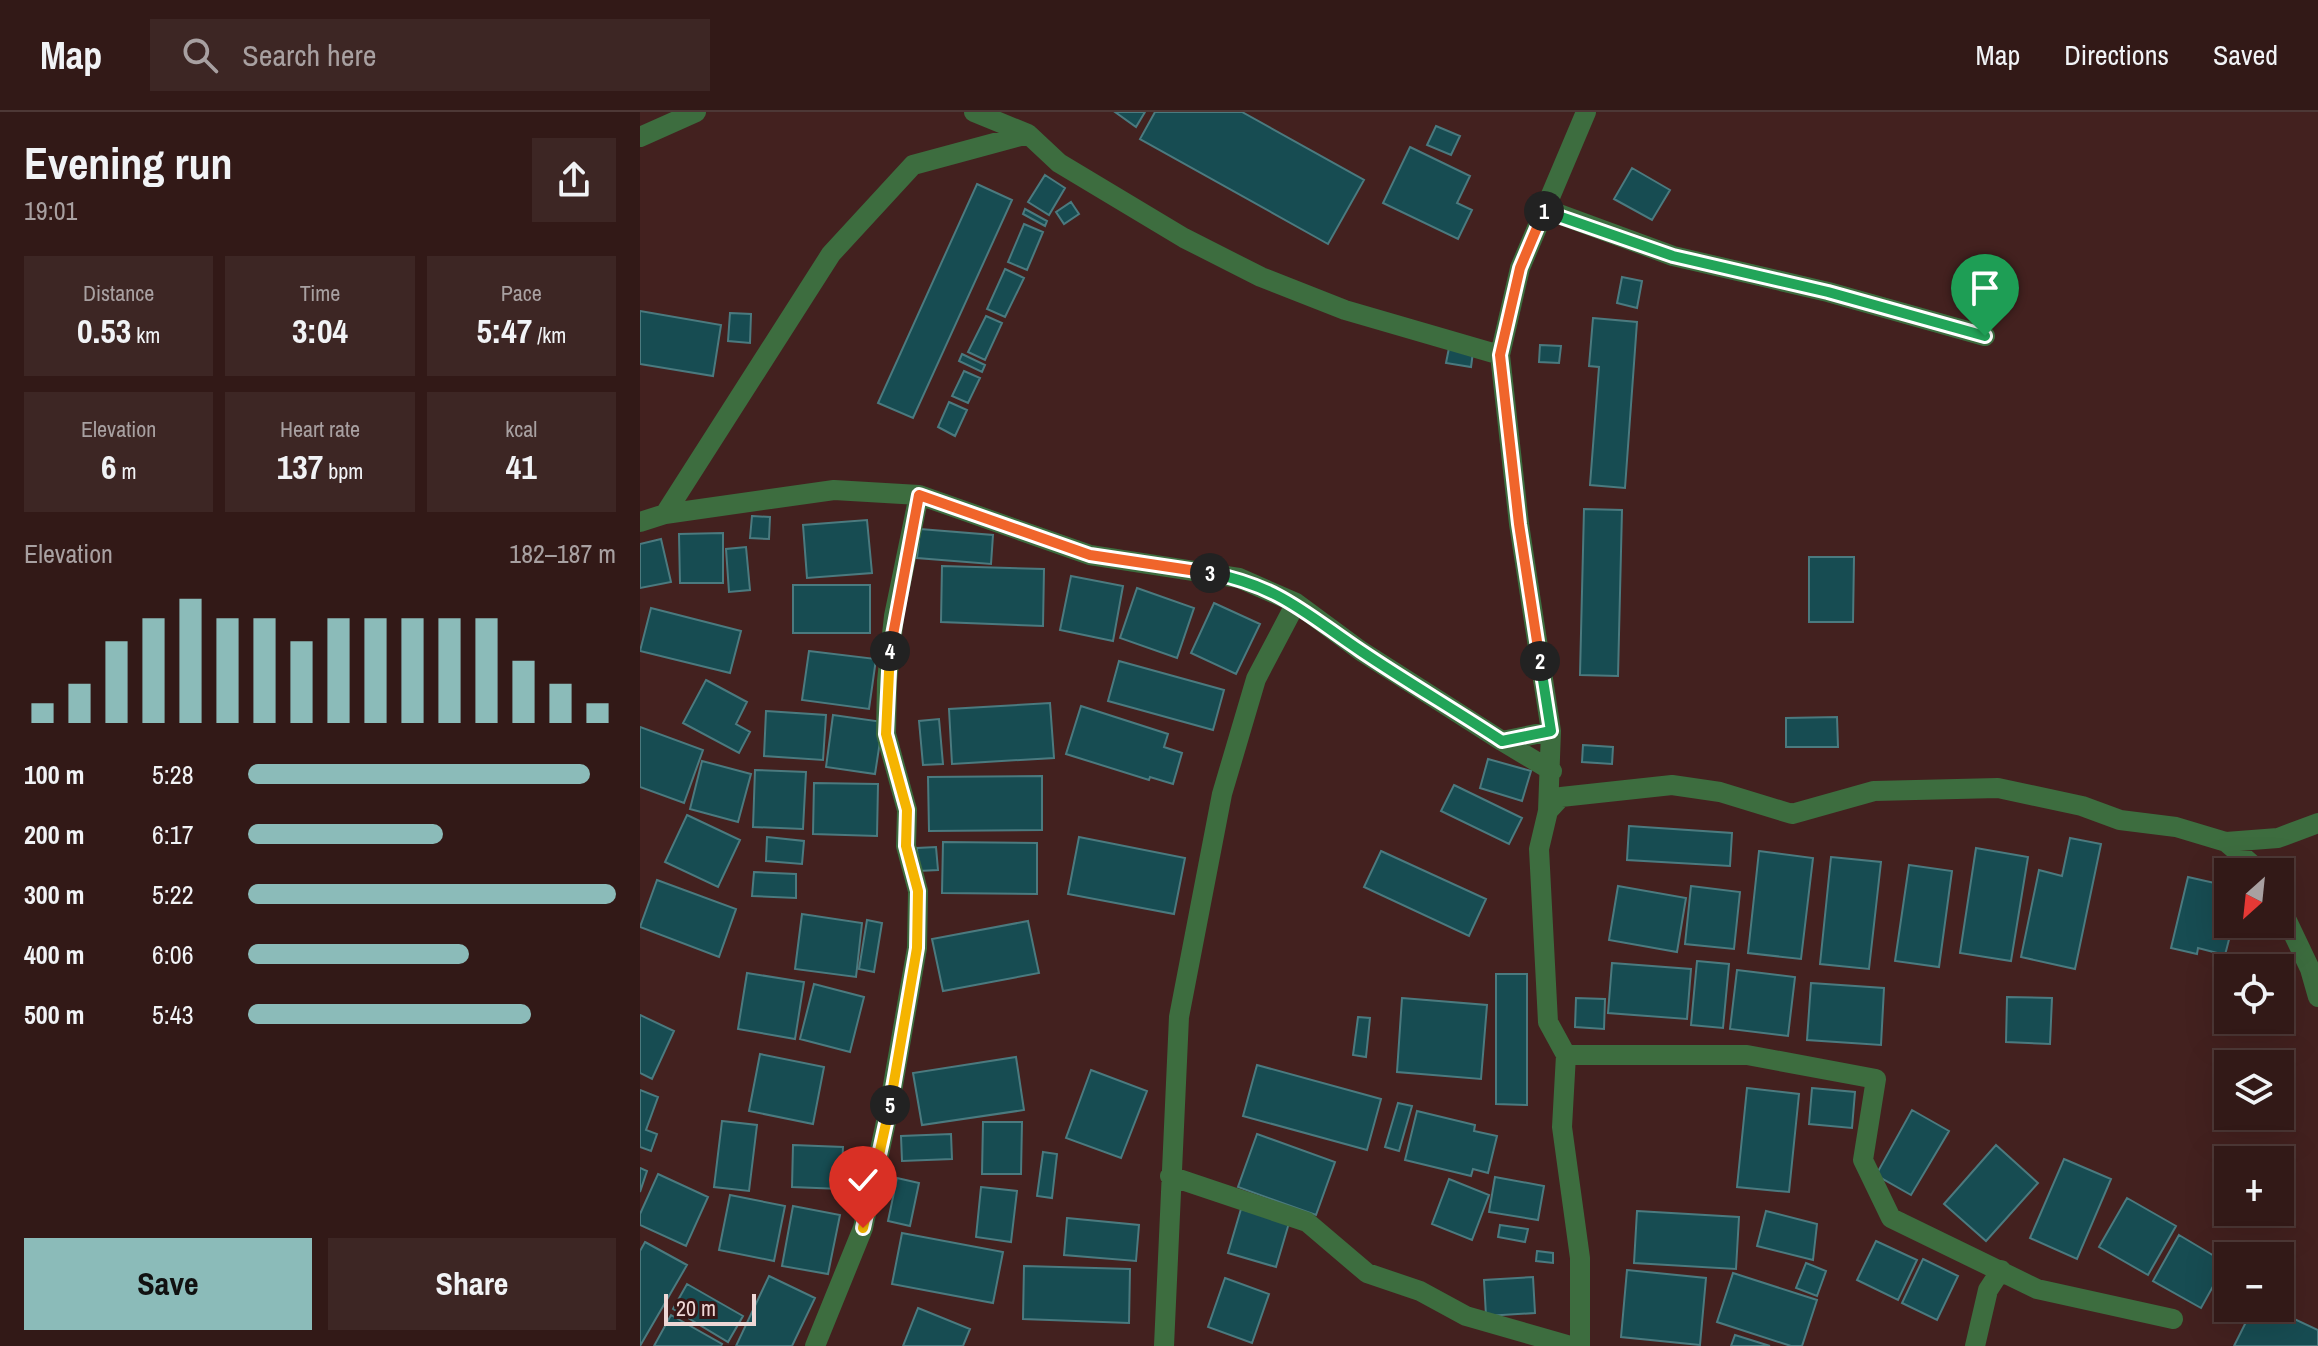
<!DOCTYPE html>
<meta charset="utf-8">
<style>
:root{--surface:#321917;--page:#3d2624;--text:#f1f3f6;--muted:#a8a0a1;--line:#4d3836;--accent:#8bbbb9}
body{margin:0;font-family:"Archivo Narrow",sans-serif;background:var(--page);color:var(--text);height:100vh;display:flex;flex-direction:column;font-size:30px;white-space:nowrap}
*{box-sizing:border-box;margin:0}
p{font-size:26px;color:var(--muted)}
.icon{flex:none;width:44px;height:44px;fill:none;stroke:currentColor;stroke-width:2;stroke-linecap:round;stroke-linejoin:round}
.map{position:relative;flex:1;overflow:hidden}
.panel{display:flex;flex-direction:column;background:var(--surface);width:640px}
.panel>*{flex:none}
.needle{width:52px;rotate:207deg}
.controls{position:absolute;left:1574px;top:746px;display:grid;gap:16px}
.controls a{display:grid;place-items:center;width:80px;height:80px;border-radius:0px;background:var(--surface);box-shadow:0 8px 32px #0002,0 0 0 2px var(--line);font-size:40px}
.scale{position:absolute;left:24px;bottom:20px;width:92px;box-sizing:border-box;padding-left:8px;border:4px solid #eed7d5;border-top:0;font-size:22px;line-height:28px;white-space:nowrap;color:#eed7d5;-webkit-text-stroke:6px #381716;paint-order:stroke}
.pin{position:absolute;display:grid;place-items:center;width:68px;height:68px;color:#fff;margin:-82px -34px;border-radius:50% 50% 50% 0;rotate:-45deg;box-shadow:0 0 8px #0007}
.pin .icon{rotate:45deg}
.km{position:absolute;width:40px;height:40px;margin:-20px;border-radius:50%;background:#222;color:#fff;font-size:22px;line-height:40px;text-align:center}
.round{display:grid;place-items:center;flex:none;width:84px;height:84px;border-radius:0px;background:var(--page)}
.head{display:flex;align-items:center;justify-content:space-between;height:136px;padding:0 24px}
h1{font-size:44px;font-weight:700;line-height:60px}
.stats{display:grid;grid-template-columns:repeat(3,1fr);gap:12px;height:136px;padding:8px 24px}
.stats div{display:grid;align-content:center;border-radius:0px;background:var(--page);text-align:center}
.stats b{font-size:34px;font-weight:700}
.stats small{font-size:22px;font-weight:400}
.stats p{font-size:22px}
.chart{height:224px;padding:16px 24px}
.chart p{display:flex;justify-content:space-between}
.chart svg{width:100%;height:144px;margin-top:8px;stroke:var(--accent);stroke-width:6}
.action{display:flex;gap:16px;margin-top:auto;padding:16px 24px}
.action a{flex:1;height:92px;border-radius:0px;background:var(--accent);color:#111;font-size:32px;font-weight:700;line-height:92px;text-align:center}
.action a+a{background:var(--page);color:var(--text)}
ul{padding:0 24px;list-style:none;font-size:26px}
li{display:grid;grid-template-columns:128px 96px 1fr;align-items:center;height:60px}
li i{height:20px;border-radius:10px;background:var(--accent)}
header{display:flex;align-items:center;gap:48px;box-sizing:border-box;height:112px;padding:0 40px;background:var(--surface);border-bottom:2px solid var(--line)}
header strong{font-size:38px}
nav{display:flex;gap:44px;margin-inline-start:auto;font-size:28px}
.search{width:560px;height:72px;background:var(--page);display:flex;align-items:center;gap:20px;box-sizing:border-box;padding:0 28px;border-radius:0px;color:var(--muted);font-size:30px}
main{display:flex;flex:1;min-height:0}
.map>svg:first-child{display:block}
</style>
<header>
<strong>Map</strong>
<div class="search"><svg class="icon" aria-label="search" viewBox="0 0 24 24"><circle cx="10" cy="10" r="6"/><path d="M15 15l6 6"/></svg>Search here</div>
<nav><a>Map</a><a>Directions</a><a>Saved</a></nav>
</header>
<main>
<section class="panel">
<div class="head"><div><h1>Evening run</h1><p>19:01</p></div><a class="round"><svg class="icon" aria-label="share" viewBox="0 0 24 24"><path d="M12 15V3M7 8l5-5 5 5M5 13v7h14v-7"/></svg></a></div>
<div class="stats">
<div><p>Distance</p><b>0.53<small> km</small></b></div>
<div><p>Time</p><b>3:04</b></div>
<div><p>Pace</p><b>5:47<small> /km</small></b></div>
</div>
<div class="stats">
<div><p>Elevation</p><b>6<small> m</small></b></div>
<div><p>Heart rate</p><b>137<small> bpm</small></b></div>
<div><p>kcal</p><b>41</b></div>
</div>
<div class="chart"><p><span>Elevation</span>182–187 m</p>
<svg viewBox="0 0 160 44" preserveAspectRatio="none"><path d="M5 44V38M15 44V32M25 44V19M35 44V12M45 44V6M55 44V12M65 44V12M75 44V19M85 44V12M95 44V12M105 44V12M115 44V12M125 44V12M135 44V25M145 44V32M155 44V38"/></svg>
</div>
<ul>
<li><b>100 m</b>5:28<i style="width:93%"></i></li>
<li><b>200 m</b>6:17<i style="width:53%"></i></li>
<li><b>300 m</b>5:22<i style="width:100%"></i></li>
<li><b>400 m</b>6:06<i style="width:60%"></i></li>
<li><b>500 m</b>5:43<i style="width:77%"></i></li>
</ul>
<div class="action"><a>Save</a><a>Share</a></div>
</section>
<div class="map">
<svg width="1678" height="1234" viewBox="0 0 1678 1234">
<rect width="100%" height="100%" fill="#43211f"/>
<path fill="#174c52" stroke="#4b7a7f" stroke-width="2" d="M475,0h30l-9,15z
M515,0h87l122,68 -36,64 -188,-105z
M796,14l24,10 -9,19 -24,-10z
M770,35l60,29 -13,27 15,7 -14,29 -75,-36z
M992,56l38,22 -18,30 -38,-21z
M405,63l20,13 -16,27 -21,-13z
M337,72l35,16 -99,218 -35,-15z
M431,90l8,12 -15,10 -8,-12z
M385,97l22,12 -2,5 -22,-12z
M384,112l19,8 -16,38 -19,-8z
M365,157l19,9 -19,39 -18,-8z
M982,165l20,4 -5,27 -20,-5z
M0,199l81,14 -8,51 -73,-12z
M90,201l21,1 -1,29 -22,-2z
M346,204l16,7 -17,37 -17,-8z
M953,206l44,4 -12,166 -35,-3 9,-118 -10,-1z
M900,233l21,1 -2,17 -20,-1z
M809,236l24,4 -2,15 -25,-4z
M322,242l23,11 -3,7 -23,-11z
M324,259l16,7 -12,25 -16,-7z
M309,290l18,8 -12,26 -17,-9z
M944,397l38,1 -4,166 -38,-1z
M112,404l18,1 -1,22 -19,-1z
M227,408l5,53 -65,5 -4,-53z
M280,417l73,6 -2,29 -74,-6z
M83,421v50h-43l-1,-49z
M21,427l10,43 -31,6v-44z
M106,435l4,43 -21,2 -3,-43z
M1169,445h45l-1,65h-44z
M302,454l102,3 -1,57 -102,-4z
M431,464l52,10 -10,55 -53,-11z
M153,473h77v48h-77z
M497,476l57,20 -17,50 -57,-20z
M574,491l46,21 -24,50 -45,-21z
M11,496l90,23 -11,42 -90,-22z
M169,539l67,8 -7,50 -67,-9z
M479,549l105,29 -11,40 -105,-29z
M66,568l41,22 -11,22 14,8 -11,21 -56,-30z
M410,591l4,55 -102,6 -3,-55z
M441,594l87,28 -4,13 18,6 -9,31 -23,-7 -1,3 -83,-26z
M126,599l60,4 -3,45 -59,-4z
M193,603l50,7 -8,52 -49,-7z
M1197,605l1,30h-52v-29z
M299,607l4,45 -20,1 -4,-44z
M0,615l63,23 -19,53 -44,-16z
M943,633l30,2 -1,17 -30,-2z
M848,647l43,12 -9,30 -42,-13z
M62,649l49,13 -13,48 -48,-13z
M115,658l51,2 -3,57 -50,-2z
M402,664v54l-113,1 -1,-54z
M174,671l64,1 -1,52 -64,-2z
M814,673l68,33 -13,26 -68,-33z
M47,703l53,25 -22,47 -53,-25z
M989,714l103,7 -2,33 -103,-6z
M127,725l37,4 -2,23 -36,-3z
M439,725l106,21 -11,56 -106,-20z
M1430,726l31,6 -26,125 -54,-12 18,-87 23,6z
M303,730l94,1v51l-95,-1z
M296,735l2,23 -20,1 -1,-23z
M1336,736l52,9 -17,104 -51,-8z
M741,739l105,48 -17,37 -105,-49z
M1119,739l54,7 -12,101 -53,-6z
M1191,745l50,5 -12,107 -49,-5z
M1269,753l43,6 -13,96 -44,-6z
M114,760l42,2v24l-44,-2z
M1548,765l40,9v38h5l-8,31 -27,-7 -1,6 -26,-6z
M17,768l79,29 -17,48 -79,-30z
M978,774l68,12 -9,54 -68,-12z
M1051,774l49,6 -6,57 -49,-5z
M162,802l60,9 -6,54 -61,-8z
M227,808l15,3 -8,49 -15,-3z
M388,809l11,52 -96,18 -11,-52z
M1057,849l32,3 -6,64 -32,-3z
M972,851l79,6 -4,50 -79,-6z
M1097,858l58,7 -7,59 -58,-7z
M107,861l57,9 -9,57 -57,-10z
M856,862h31v131l-31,-1z
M1171,871l73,5 -3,57 -74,-5z
M174,872l50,13 -14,55 -50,-13z
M1367,885l45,1 -2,46 -44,-2z
M762,886l85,7 -6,74 -84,-7z
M936,886l29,1 -1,30 -29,-2z
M0,903l34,16 -22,48 -12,-6z
M718,905l12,1 -4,39 -13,-2z
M120,942l64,13 -11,57 -64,-13z
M376,945l8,53 -102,15 -9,-52z
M617,953l124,34 -14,51 -124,-34z
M451,958l56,21 -26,67 -55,-20z
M1107,976l52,6 -10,98 -52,-5z
M1172,976l43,4 -3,36 -43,-4z
M0,978l18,7 -12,33 11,4 -6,17 -11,-4z
M758,991l14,3 -13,45 -14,-4z
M1272,998l37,21 -38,64 -35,-20z
M777,999l58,14 -1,6 23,5 -9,37 -15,-4 -2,7 -66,-16z
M82,1009l35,4 -8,66 -35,-4z
M343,1010h39l-1,52h-39z
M311,1022l1,25 -50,2 -1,-25z
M617,1022l78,28 -19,53 -78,-28z
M153,1033l50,2 -2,42 -49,-2z
M1356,1033l42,38 -52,58 -42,-37z
M403,1040l14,2 -5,44 -15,-2z
M1424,1047l47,20 -34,80 -47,-21z
M0,1056l7,3 -7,21z
M18,1062l50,23 -22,49 -46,-21v-11z
M855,1065l49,9 -6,34 -49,-8z
M257,1066l22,5 -9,43 -22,-5z
M809,1067l40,16 -17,45 -40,-16z
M341,1075l36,4 -6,51 -35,-5z
M90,1083l55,11 -11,55 -55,-11z
M1487,1086l49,28 -28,49 -49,-28z
M153,1094l47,9 -12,59 -46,-8z
M601,1097l48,14 -13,44 -48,-14z
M997,1099l102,6 -3,52 -102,-6z
M1126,1099l51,13 -4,36 -56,-14z
M427,1106l72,7 -3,36 -72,-6z
M860,1113l28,4 -3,13 -27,-5z
M262,1121l101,19 -10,51 -101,-19z
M1539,1123l47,28 -25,45 -48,-27z
M1236,1129l41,19 -19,40 -41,-20z
M5,1130l42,23 -47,81v-95z
M897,1139l16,2v10l-17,-2z
M1283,1147l35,17 -21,44 -35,-17z
M1166,1151l20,8 -9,25 -21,-8z
M384,1154l106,3 -1,54 -106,-4z
M987,1158l79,8 -6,67 -79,-8z
M1093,1161l84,27 -15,46h-11l-74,-24z
M129,1164l46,22 -23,48h-56z
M893,1165l2,36 -49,3 -2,-36z
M585,1166l44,16 -17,49 -44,-16z
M47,1172l56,32 -15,26 -55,-33z
M278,1196l52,21 -7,17h-60z
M1613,1196h18l47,22v16h-84z
M31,1203l51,29 -1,2h-67z
M1095,1223l35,11h-39z"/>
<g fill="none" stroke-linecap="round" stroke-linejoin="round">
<path stroke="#3d6d3f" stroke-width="20" d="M334,0l54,22
M0,25l56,-25
M905,97l128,47 155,36 157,44
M25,402l166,-260 82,-89 115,-31 31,29 125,75 77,39 84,33 155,45
M0,410l25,-8 169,-24 85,5 171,60 149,23 57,25 65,48 141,90 49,-10
M862,629l50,30
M908,699l13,-14 111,-12 48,7 72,22 82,-23 124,-3 84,18 38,14 56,7 50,15 35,30
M1586,730l52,-4 40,-15
M1640,794l30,63 8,28
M926,943h181l129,24 -13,81 28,58 146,71 136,30
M530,1064l137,46 60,51 53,18 46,25 105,30
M175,1234l48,-118 26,-120 28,-160 1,-57 -12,-45 1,-36 -21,-76 1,-53 7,-65 25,-121
M524,1234l15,-329 43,-223 34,-115 40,-76
M940,1234v-88l-18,-131 4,-72 -18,-33 -9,-173 9,-38 3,-80 -32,-207 -19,-169 20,-87 66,-156
M1335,1234l13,-56 13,-20"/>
</g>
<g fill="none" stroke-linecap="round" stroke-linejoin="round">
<defs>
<path id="split-1" d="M904,99l129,45 155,36 157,44"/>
<path id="split-2" d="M900,549l-21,-137 -19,-169 20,-87 24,-57"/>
<path id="split-3" d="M570,461c69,13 96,41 151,78 46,31 94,59 141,90l49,-10 -11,-70"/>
<path id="split-4" d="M250,539l29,-156 171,60 120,18"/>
<path id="split-5" d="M250,993l27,-157 1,-57 -12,-45 1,-36 -21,-76 4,-83"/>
<path id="split-6" d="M223,1116l27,-123"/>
</defs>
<use href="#split-1" stroke="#fff" stroke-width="16"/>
<use href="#split-2" stroke="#fff" stroke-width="16"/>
<use href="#split-3" stroke="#fff" stroke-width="16"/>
<use href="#split-4" stroke="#fff" stroke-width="16"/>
<use href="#split-5" stroke="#fff" stroke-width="16"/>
<use href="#split-6" stroke="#fff" stroke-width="16"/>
<use href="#split-1" stroke="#22a559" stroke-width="10"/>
<use href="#split-2" stroke="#f0652b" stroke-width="10"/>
<use href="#split-3" stroke="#22a559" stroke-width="10"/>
<use href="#split-4" stroke="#f0652b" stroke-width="10"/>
<use href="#split-5" stroke="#f5b400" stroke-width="10"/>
<use href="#split-6" stroke="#f5b400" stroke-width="10"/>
</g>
</svg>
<div class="controls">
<a><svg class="needle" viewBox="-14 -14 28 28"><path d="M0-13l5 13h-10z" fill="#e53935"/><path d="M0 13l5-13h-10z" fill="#a8a0a1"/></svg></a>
<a><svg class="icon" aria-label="locate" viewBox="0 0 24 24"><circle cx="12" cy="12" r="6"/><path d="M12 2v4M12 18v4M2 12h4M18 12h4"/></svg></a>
<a><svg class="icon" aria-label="layers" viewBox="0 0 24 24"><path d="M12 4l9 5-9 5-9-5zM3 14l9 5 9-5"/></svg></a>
<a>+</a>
<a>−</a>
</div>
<div class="scale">20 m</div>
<div class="pin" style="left:1345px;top:224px;background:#1e9e55"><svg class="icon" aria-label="arrive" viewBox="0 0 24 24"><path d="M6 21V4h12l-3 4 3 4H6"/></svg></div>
<div class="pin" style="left:223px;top:1116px;background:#d93025"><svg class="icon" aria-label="check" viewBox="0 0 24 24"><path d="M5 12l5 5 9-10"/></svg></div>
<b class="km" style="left:904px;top:99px">1</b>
<b class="km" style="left:900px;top:549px">2</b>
<b class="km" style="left:570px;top:461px">3</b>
<b class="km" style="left:250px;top:539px">4</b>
<b class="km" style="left:250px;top:993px">5</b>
</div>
</main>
